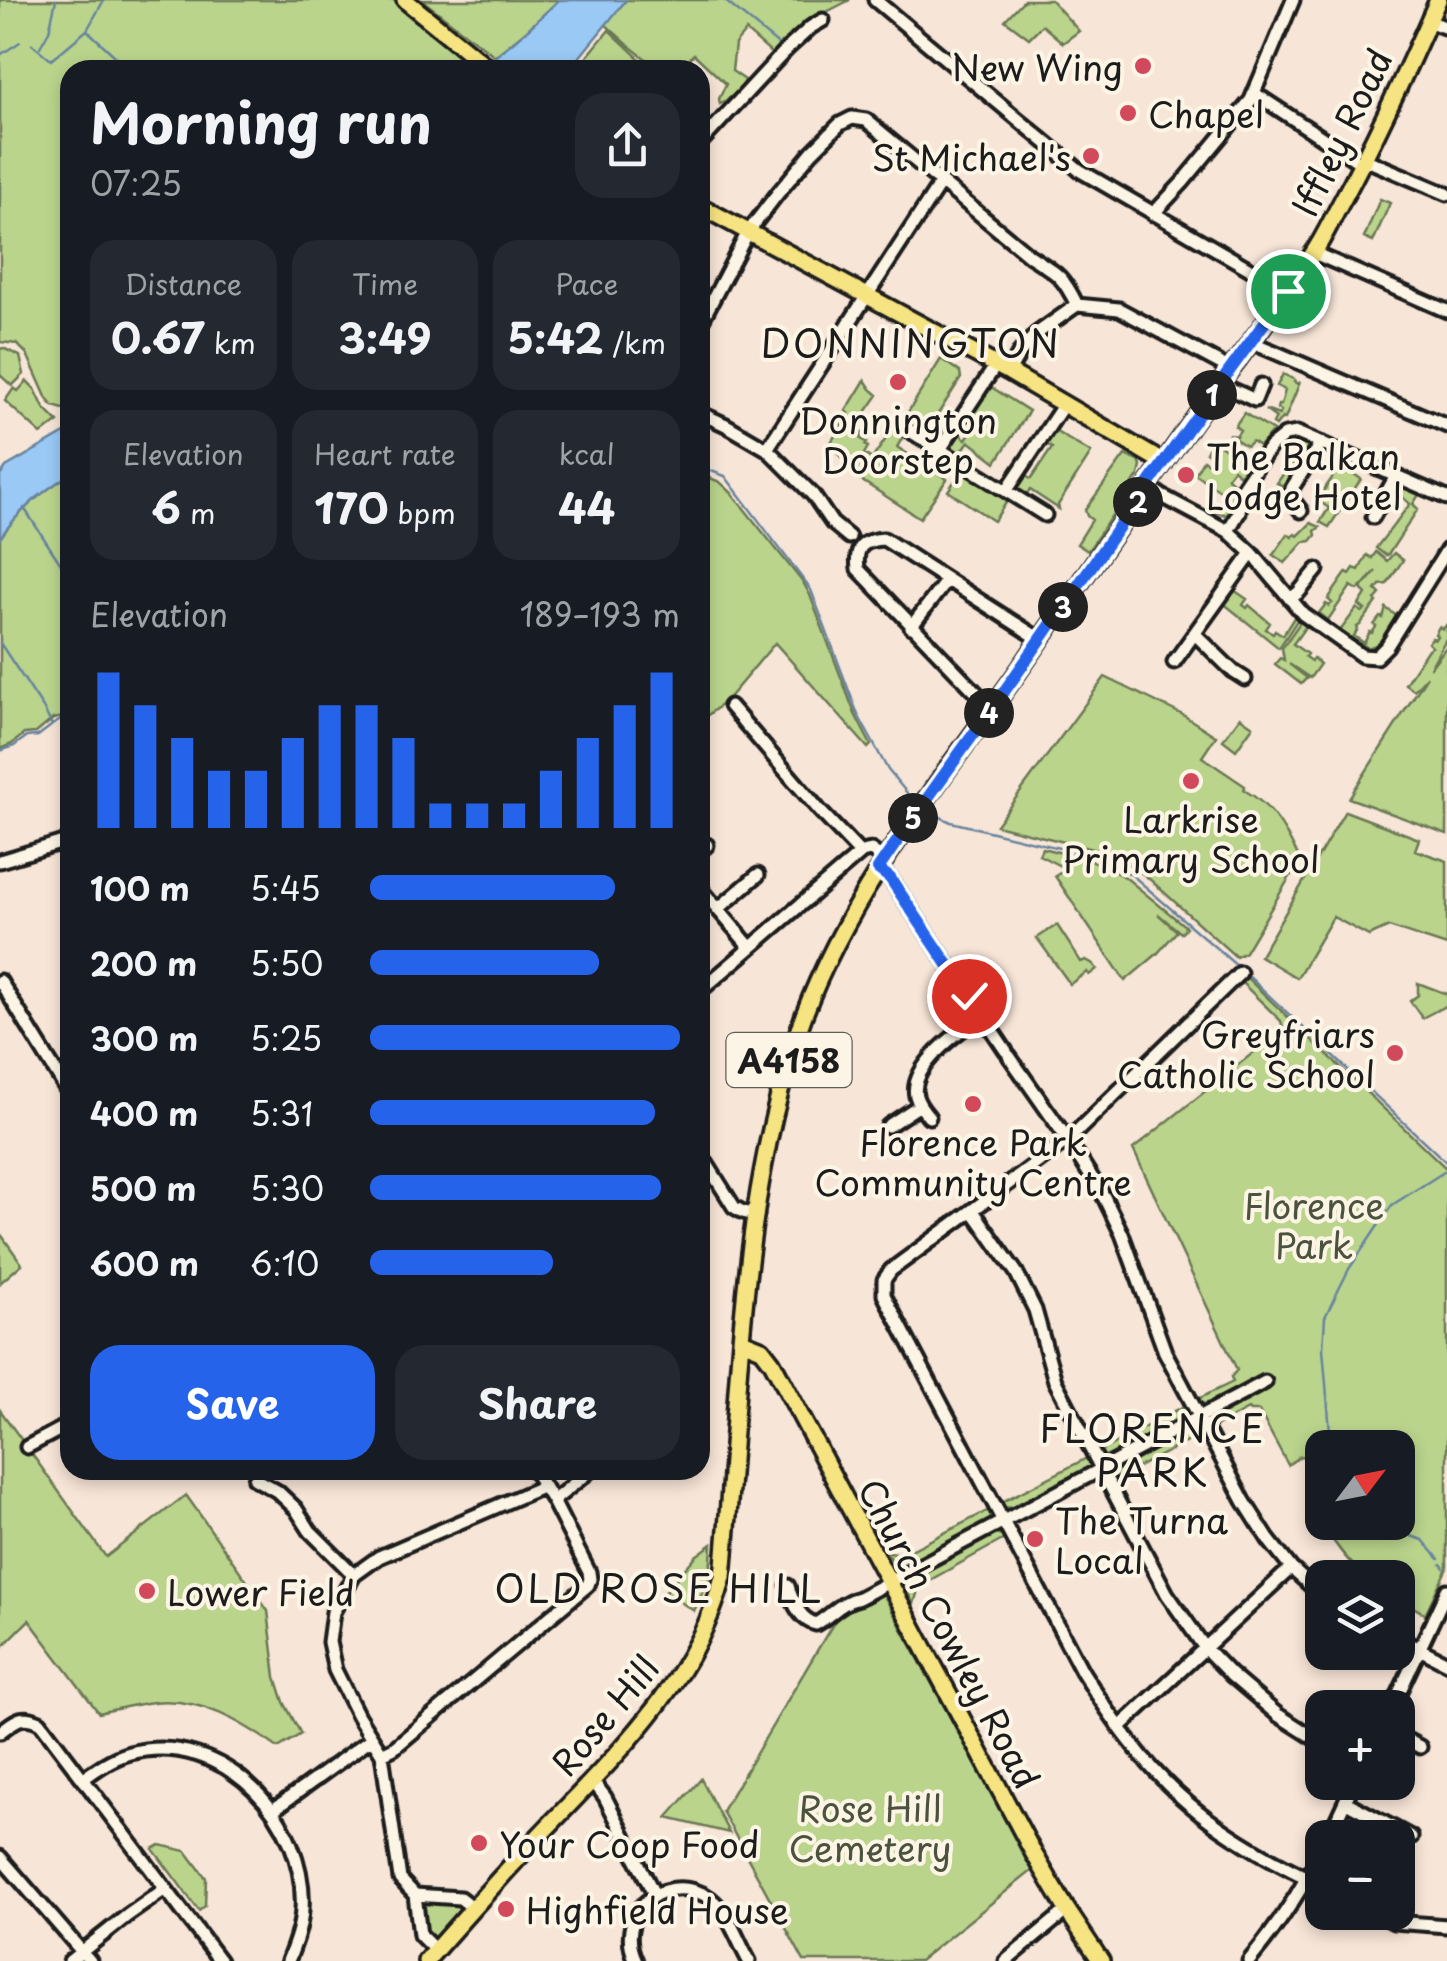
<!DOCTYPE html>
<meta charset="utf-8">
<style>
:root{--surface:#171b24;--page:#242831;--text:#f1f3f6;--muted:#9ea1a6;--accent:#2563eb}
body{margin:0;font-family:"Playpen Sans",sans-serif;background:var(--page);color:var(--text);height:100vh;display:flex;flex-direction:column;font-size:38px;white-space:nowrap}
*{box-sizing:border-box;margin:0}
p{font-size:32px;color:var(--muted)}
.icon{flex:none;width:55px;height:55px;fill:none;stroke:currentColor;stroke-width:2;stroke-linecap:round;stroke-linejoin:round}
.map{position:relative;flex:1;overflow:hidden}
.side{position:absolute;left:60px;top:60px;width:650px;height:1420px;display:flex;flex-direction:column;background:var(--surface);border-radius:30px;box-shadow:0 5px 15px #0003}
.side>*{flex:none}
.needle{width:65px;rotate:58deg}
.controls{position:absolute;left:1305px;top:1430px;display:grid;gap:20px}
.controls a{display:grid;place-items:center;width:110px;height:110px;border-radius:20px;background:var(--surface);box-shadow:0 5px 15px #0003;font-size:50px}
.pin{position:absolute;display:grid;place-items:center;width:85px;height:85px;color:#fff;margin:-42px;border:5px solid #fff;border-radius:50%;box-shadow:0 2px 10px #0007}
.km{position:absolute;width:50px;height:50px;margin:-25px;border-radius:50%;background:#222;color:#fff;font-size:28px;line-height:50px;text-align:center}
.round{display:grid;place-items:center;flex:none;width:105px;height:105px;border-radius:30px;background:var(--page)}
.head{display:flex;align-items:center;justify-content:space-between;height:170px;padding:0 30px}
h1{font-size:55px;font-weight:700;line-height:75px}
.metrics{display:grid;grid-template-columns:repeat(3,1fr);gap:15px;height:170px;padding:10px 30px}
.metrics div{display:grid;align-content:center;border-radius:25px;background:var(--page);text-align:center}
.metrics b{font-size:42px;font-weight:700}
.metrics small{font-size:28px;font-weight:400}
.metrics p{font-size:28px}
.chart{height:280px;padding:20px 30px}
.chart p{display:flex;justify-content:space-between}
.chart svg{width:100%;height:180px;margin-top:10px;stroke:var(--accent);stroke-width:6}
.primary-button{display:flex;gap:20px;margin-top:auto;padding:20px 30px}
.primary-button a{flex:1;height:115px;border-radius:30px;background:var(--accent);color:#fff;font-size:40px;font-weight:700;line-height:115px;text-align:center}
.primary-button a+a{background:var(--page);color:var(--text)}
ul{padding:0 30px;list-style:none;font-size:32px}
li{display:grid;grid-template-columns:160px 120px 1fr;align-items:center;height:75px}
li i{height:25px;border-radius:12px;background:var(--accent)}
.map>svg:first-child{display:block}
</style>
<div class="map">
<svg width="1447" height="1961" viewBox="0 0 1447 1961">
<rect width="100%" height="100%" fill="#f7e5d7"/>
<filter id="ink" filterUnits="userSpaceOnUse"><feTurbulence type="fractalNoise" baseFrequency=".01" numOctaves="2"/><feDisplacementMap in="SourceGraphic" scale="20" xChannelSelector="R" yChannelSelector="G"/><feConvolveMatrix kernelMatrix="1 2 1 2 8 2 1 2 1" color-interpolation-filters="sRGB"/></filter>
<g filter="url(#ink)">
<path fill="#bad48c" stroke="#6b7854" stroke-width="2.5" d="M0,0h396l77,64 -7,6h-396v341l-17,-5 -6,-7 -20,-45 -10,-10 -17,-2z
M422,0h137l-33,31 -31,25z
M626,0h224l-47,24 -31,30 -26,-23 -11,13 -3,27 13,9c-4,11 -14,18 -25,24l-1,-5 7,-15 -32,-30 -16,16c-28,0 -53,-29 -73,-46z
M1024,0h27l28,31 -16,12 -21,-18 -13,13 -24,-18z
M609,30l32,30 -9,10h-50l4,-12z
M1380,199l10,4 -17,39 -9,-4z
M3,348l17,8 4,18 -12,12 -12,-11v-26z
M941,359l19,13 1,6 -32,50 -5,4 -19,-15z
M1283,374l12,6 -1,2 4,2 2,-2 -15,37 -3,-1 -6,8 -3,-2 3,-6 -11,-8 14,5 2,-4 -4,-2 1,-4h3l4,-15 -8,-4z
M865,380l6,9 7,6 -21,30 3,2 -2,3 4,3 -2,5 7,5 -2,2 3,2 -4,7 8,5 20,-29 11,7 -6,10 50,32 -27,39 -61,-39 -29,-35 19,-31 -3,-2z
M27,381l8,8 9,19 14,14 -17,12 -36,-33 9,-13 4,3z
M988,385l41,26 -33,51 -27,-21 -9,13 -6,-3 -4,-6 5,-14 11,8 13,-19 -11,-8z
M1244,413l29,18 -14,15 -7,-5 -6,5 -18,-12 8,2 4,-6 -5,-4z
M1053,430l38,23 -33,52 1,4 -29,-19 -5,6 -7,-1 -3,-8 8,-12 8,4 21,-31 -7,-5z
M1294,438l18,9 -26,41 -9,-5 14,-20 4,1 3,-5 -3,-2 5,-8 -7,-6 -3,3 -8,-5z
M1216,442l31,22 -7,11 -7,-6 -6,8 7,6 -2,3 4,3 -3,17 -6,9 -13,-3 11,-18 -30,-20 8,-14 5,3 5,-6 -7,-5 2,-4 4,2z
M1125,455l14,6 2,5 -2,9 -51,76 -11,-7 15,-24 -5,-4 -2,-6z
M1341,465l20,14 -32,48 -9,-5 9,-14 -12,-8z
M963,468l47,29 -16,24 -46,-30z
M70,474v242l-17,3 -17,14 -12,1 -12,10 -12,5v-211c19,-28 42,-46 70,-64z
M700,474l20,8 11,10 73,92 6,11 45,119 16,31 -3,3 -93,-105 -49,58 -26,20z
M1404,485l28,11 -4,1 -8,-4 -7,11 5,5 -30,46h-3l-9,-7 34,-44 -11,-10z
M1311,523l9,4 -5,4 1,4 -5,6 -7,1 -19,21 -12,-8 15,-21 4,3 3,-3 3,2z
M1376,552l11,9 7,-8 9,7 -16,24 -7,1 -4,5 4,4 -5,6 2,2 -17,23 -3,2 1,2 -4,7 10,7 6,-11 2,1 4,-6 -2,-2 6,-8 3,1 3,-10 12,9 -15,25 -15,6 -28,-17 17,-23 5,4 3,-2 -6,-5 7,-11 -5,-5 15,-18 -18,19 -7,-4 -23,34 -9,-7 7,-9 3,2 3,-3 -4,-4 19,-27 3,2 4,-6 5,2 8,-15 5,3z
M1231,588l16,11 -4,6 4,3 2,-3 21,18 -4,6 7,4 2,-3 8,5 12,-19 3,3 -19,29 -57,-46z
M1301,621l5,5 -13,18 14,10 -2,3 6,4 2,-3 7,6 -10,14 -21,-14 18,14 -6,6 -26,-20 5,-6 4,2 -2,-12z
M1447,624v13l-17,31 17,-22v188l-98,-36 78,-122 -13,14 -9,-6 23,-35 4,-2 -4,-4 4,-5 3,1 2,-3 -2,-2 4,-7 4,2z
M1105,677l78,38 31,20 2,1 -14,21 43,29 -1,4c29,16 42,41 56,70l-55,92 -9,5 -90,-81 -23,-15 -23,-10 -104,-26z
M1240,717l13,9 -17,24 -13,-10z
M1345,811l74,28 -4,11 32,11v85l-58,-19 -20,9 -36,-19 -36,61 -37,-22z
M1042,848l48,12 35,17 61,50 -5,6 -23,-19 19,17 -20,23 -32,27 -70,-105 11,-7 -27,-14z
M1057,925l24,37 5,-2 7,4 4,5 -8,6 -2,-3 -17,12 -33,-46z
M1246,977l201,192v399l-22,46 -27,-16v-20c-8,-1 -18,1 -25,-1 -19,-3 -40,-36 -50,-52l3,-3h72v-74h-76v10l-22,-2 -12,9 -29,-54h-9l-2,-2 -33,18 -2,-5 6,-9 -7,-8 -11,-2 -3,-4 35,-17 -2,-5 6,-7 -104,-221 150,-120 -2,-8 -40,-39z
M1418,983l29,11v11l-25,13 -12,-17 8,-6z
M0,1233l22,31 -22,19z
M1186,1405l2,4 -4,10 -73,38 -9,-2 -3,-3z
M0,1410l106,147 80,-62 82,116 8,66 8,25 17,32 -23,14c-36,-26 -78,-51 -124,-46 -18,2 -37,7 -55,11l-70,-93 -29,29z
M1189,1428l10,2 3,4 -87,45v-8l3,-5z
M1089,1457l1,10 -5,5 -70,36 -12,-1 -3,-4z
M991,1509v8l-3,6 -71,37 -24,1 -8,-10 10,2 12,-1z
M992,1532l14,6 -83,46 -5,6 -4,14 -7,-12c7,-28 61,-47 85,-60z
M712,1544l-2,32 -16,35 -29,-19 31,-36z
M882,1592l151,278 -114,91h-115l-82,-150 115,-194z
M701,1779l28,54 -62,-15z
M160,1845l26,6 20,27 -1,28 -6,5 -46,-62z
M450,1900l9,7v7l-20,24h-11l-4,-4 -2,-29 2,-3z"/>
<path fill="#9ac9f5" stroke="#68849e" stroke-width="2.5" d="M559,0h67l-57,70h-90l47,-39z
M70,430v44c-28,18 -51,36 -70,64v-62l6,-9z"/>
<g fill="none" stroke-linecap="round" stroke-linejoin="round">
<path stroke="#68849e" stroke-width="2.5" d="M724,0l57,47
M87,30l43,40
M32,44l19,16 36,-30 17,-30
M40,47l9,-16 7,-31
M0,55l20,-13
M700,467l25,9 86,114 47,125 30,55 19,23
M24,508l46,70
M0,643l43,65 9,17 18,-10
M0,751l14,-5 12,-9 12,-1 13,-10
M934,814l17,8 150,36 31,17 106,92
M1244,972l203,191
M1339,1448l-9,-17 -7,-82 2,-32 24,-48 43,-64 55,-35
M1394,1522l8,11 21,7 16,19
M1441,1564l3,4"/>
<defs>
<path id="minor" d="M875,0l204,170 209,121
M1428,21l19,7
M1254,93l108,71
M700,143l87,-94 24,-22 12,-7
M1364,159l83,35
M1153,214l30,-32 68,-82 42,-100
M1314,253l133,58
M700,324l48,-92 30,-39 34,-41 28,-28 12,-6 14,2 164,136c28,18 32,19 47,49
M1251,342l196,84
M1009,372l11,-20 16,-18 41,-29 42,4 102,55
M1220,384l35,16 6,-15
M700,413l26,12 41,24 46,46 19,28 17,14
M902,426l143,89
M941,448l55,-83
M767,449l174,-267
M1149,486l13,10 66,35 24,22 51,61 59,42 14,1 11,-11 60,-96
M1007,490l57,-86
M1301,511l-9,-12v-11l29,-45
M1373,517l23,-41
M1228,531l11,-19 4,-25 27,-40 15,-12 12,-2 150,65
M1290,599l9,-7 18,-22
M911,627l36,-47
M1195,634l39,38 11,7
M1174,662l78,-109
M730,706l90,105 40,42
M992,709l-134,-140c-3,-22 4,-29 26,-30l157,101
M700,851l7,-6
M0,861l70,-21
M879,869l11,9 116,173
M700,888l50,59
M718,909l40,-34
M1240,973l-172,167 -177,130 -7,10v15l198,376c30,48 64,97 107,133 39,33 88,60 133,81
M0,981l70,114
M700,991l162,-139 9,-2 14,10
M1009,1056l59,84 36,57 18,37 43,118 79,149 24,38 23,29 31,28
M929,1117c-5,-6 -11,-13 -13,-21 -7,-30 45,-66 66,-81
M888,1126l32,-21
M700,1153l34,54 9,5 14,3
M973,1211l43,61 19,38 20,71 112,213 38,54 26,27 47,40 44,28
M27,1447l43,-23
M255,1479l22,12 19,18 14,22 44,44
M553,1501l38,-31
M788,1586c4,15 12,34 28,38 16,-9 24,-22 43,-26l406,-216
M1398,1638l49,25
M1392,1708l55,-118
M1120,1727l171,-159
M0,1732c15,-11 21,-19 40,-10l180,239
M1398,1735l22,12
M382,1754l12,-6 194,-163 2,-6 -1,-7 -36,-71 -19,-31
M83,1779c15,-11 29,-21 47,-26 93,-24 178,67 172,157 -1,18 -7,34 -14,51
M592,1780l13,17 49,97
M1346,1802l65,35
M273,1810l99,-72
M1328,1838l26,-56
M0,1857l90,104
M415,1895l-15,-16 -18,-125 -24,-38 -23,-46 -6,-28 4,-30 21,-37 25,-18 165,-71
M1375,1912l19,10 53,4
M435,1950l-15,-15 -5,-40 45,3 13,10
M70,1961l58,-46 37,-26
M636,1961c-22,-45 24,-89 69,-66 22,12 32,45 44,66
M1006,1961l61,-51
M1249,1961c29,-35 53,-71 73,-112"/>
<path id="major" d="M405,0l86,70
M700,206l309,166 155,91
M742,1341l20,8 10,13 262,492 33,56 34,51
M426,1961c37,-42 74,-84 113,-125 73,-77 156,-153 184,-259 17,-185 16,-386 81,-562 49,-129 137,-234 216,-346 66,-94 131,-190 199,-284 31,-43 65,-85 93,-130 12,-17 20,-36 30,-54 35,-65 66,-133 96,-201"/>
</defs>
<use href="#minor" stroke="#1c1c1c" stroke-width="19"/>
<use href="#major" stroke="#1c1c1c" stroke-width="22"/>
<use href="#minor" stroke="#fcf5e5" stroke-width="11"/>
<use href="#major" stroke="#f6e381" stroke-width="15"/>
</g>
</g>
<g fill="none" stroke-linecap="round" stroke-linejoin="round" filter="url(#ink)">
<defs>
<path id="route" d="M969,996l-79,-118 -12,-9c53,-78 110,-153 163,-230 81,-117 162,-234 247,-348"/>
</defs>
<use href="#route" stroke="#fff" stroke-width="20"/>
<use href="#route" stroke="#2563eb" stroke-width="12"/>
</g>
<g fill="#d1495b" stroke="#fcf5e5" stroke-width="4">
<circle cx="1143" cy="66" r="10"/>
<circle cx="1128" cy="113" r="10"/>
<circle cx="1091" cy="156" r="10"/>
<circle cx="898" cy="382" r="10"/>
<circle cx="1186" cy="475" r="10"/>
<circle cx="1191" cy="781" r="10"/>
<circle cx="1395" cy="1053" r="10"/>
<circle cx="973" cy="1104" r="10"/>
<circle cx="1035" cy="1539" r="10"/>
<circle cx="147" cy="1591" r="10"/>
<circle cx="479" cy="1843" r="10"/>
<circle cx="506" cy="1909" r="10"/>
</g>
<g text-anchor="middle" dominant-baseline="central" stroke-width="8" stroke-linejoin="round" paint-order="stroke">
<rect fill="#fcf5e5" stroke="#5f5d58" stroke-width="2.5" x="726.5" y="1033" width="125" height="54" rx="8"/>
<g font-size="32" font-weight="bold" fill="#1c1c1c">
<text x="789" y="1060">A4158</text>
</g>
<g font-size="35" fill="#1c1c1c" stroke="#fcf5e5" text-anchor="start">
<text x="1123" y="66" text-anchor="end">New Wing</text>
<text x="1148" y="113">Chapel</text>
<text x="1071" y="156" text-anchor="end">St Michael's</text>
<text x="898" y="419" text-anchor="middle">Donnington<tspan x="898" dy="40">Doorstep</tspan></text>
<text x="1206" y="455">The Balkan<tspan x="1206" dy="40">Lodge Hotel</tspan></text>
<text x="1191" y="818" text-anchor="middle">Larkrise<tspan x="1191" dy="40">Primary School</tspan></text>
<text x="1375" y="1033" text-anchor="end">Greyfriars<tspan x="1375" dy="40">Catholic School</tspan></text>
<text x="973" y="1141" text-anchor="middle">Florence Park<tspan x="973" dy="40">Community Centre</tspan></text>
<text x="1055" y="1519">The Turna<tspan x="1055" dy="40">Local</tspan></text>
<text x="167" y="1591">Lower Field</text>
<text x="499" y="1843">Your Coop Food</text>
<text x="526" y="1909">Highfield House</text>
</g>
<g font-size="35" fill="#1c1c1c" stroke="#fcf5e5">
<text transform="translate(1341 132) rotate(-64)">Iffley Road</text>
<text transform="translate(950 1633) rotate(62)">Church Cowley Road</text>
<text transform="translate(604 1715) rotate(-50)">Rose Hill</text>
</g>
<g font-size="35" fill="#4b533e" stroke="#fcf5e5">
<text x="1314" y="1204">Florence<tspan x="1314" dy="40">Park</tspan></text>
<text x="870" y="1807">Rose Hill<tspan x="870" dy="40">Cemetery</tspan></text>
</g>
<g font-size="38" letter-spacing="2.5" fill="#1c1c1c" stroke="#fcf5e5">
<text x="911" y="342">DONNINGTON</text>
<text x="1153" y="1427">FLORENCE<tspan x="1153" dy="44">PARK</tspan></text>
<text x="659" y="1587">OLD ROSE HILL</text>
</g>
</g>
</svg>
<div class="controls">
<a><svg class="needle" viewBox="-14 -14 28 28"><path d="M0-13l5 13h-10z" fill="#e53935"/><path d="M0 13l5-13h-10z" fill="#9ea1a6"/></svg></a>
<a><svg class="icon" aria-label="layers" viewBox="0 0 24 24"><path d="M12 4l9 5-9 5-9-5zM3 14l9 5 9-5"/></svg></a>
<a>+</a>
<a>−</a>
</div>
<div class="pin" style="left:1288px;top:291px;background:#1e9e55"><svg class="icon" aria-label="arrive" viewBox="0 0 24 24"><path d="M6 21V4h12l-3 4 3 4H6"/></svg></div>
<div class="pin" style="left:969px;top:996px;background:#d93025"><svg class="icon" aria-label="check" viewBox="0 0 24 24"><path d="M5 12l5 5 9-10"/></svg></div>
<b class="km" style="left:1212px;top:395px">1</b>
<b class="km" style="left:1138px;top:502px">2</b>
<b class="km" style="left:1063px;top:607px">3</b>
<b class="km" style="left:989px;top:713px">4</b>
<b class="km" style="left:913px;top:818px">5</b>
<section class="side">
<div class="head"><div><h1>Morning run</h1><p>07:25</p></div><a class="round"><svg class="icon" aria-label="share" viewBox="0 0 24 24"><path d="M12 15V3M7 8l5-5 5 5M5 13v7h14v-7"/></svg></a></div>
<div class="metrics">
<div><p>Distance</p><b>0.67<small> km</small></b></div>
<div><p>Time</p><b>3:49</b></div>
<div><p>Pace</p><b>5:42<small> /km</small></b></div>
</div>
<div class="metrics">
<div><p>Elevation</p><b>6<small> m</small></b></div>
<div><p>Heart rate</p><b>170<small> bpm</small></b></div>
<div><p>kcal</p><b>44</b></div>
</div>
<div class="chart"><p><span>Elevation</span>189–193 m</p>
<svg viewBox="0 0 160 44" preserveAspectRatio="none"><path d="M5 44V6M15 44V14M25 44V22M35 44V30M45 44V30M55 44V22M65 44V14M75 44V14M85 44V22M95 44V38M105 44V38M115 44V38M125 44V30M135 44V22M145 44V14M155 44V6"/></svg>
</div>
<ul>
<li><b>100 m</b>5:45<i style="width:79%"></i></li>
<li><b>200 m</b>5:50<i style="width:74%"></i></li>
<li><b>300 m</b>5:25<i style="width:100%"></i></li>
<li><b>400 m</b>5:31<i style="width:92%"></i></li>
<li><b>500 m</b>5:30<i style="width:94%"></i></li>
<li><b>600 m</b>6:10<i style="width:59%"></i></li>
</ul>
<div class="primary-button"><a>Save</a><a>Share</a></div>
</section>
</div>
